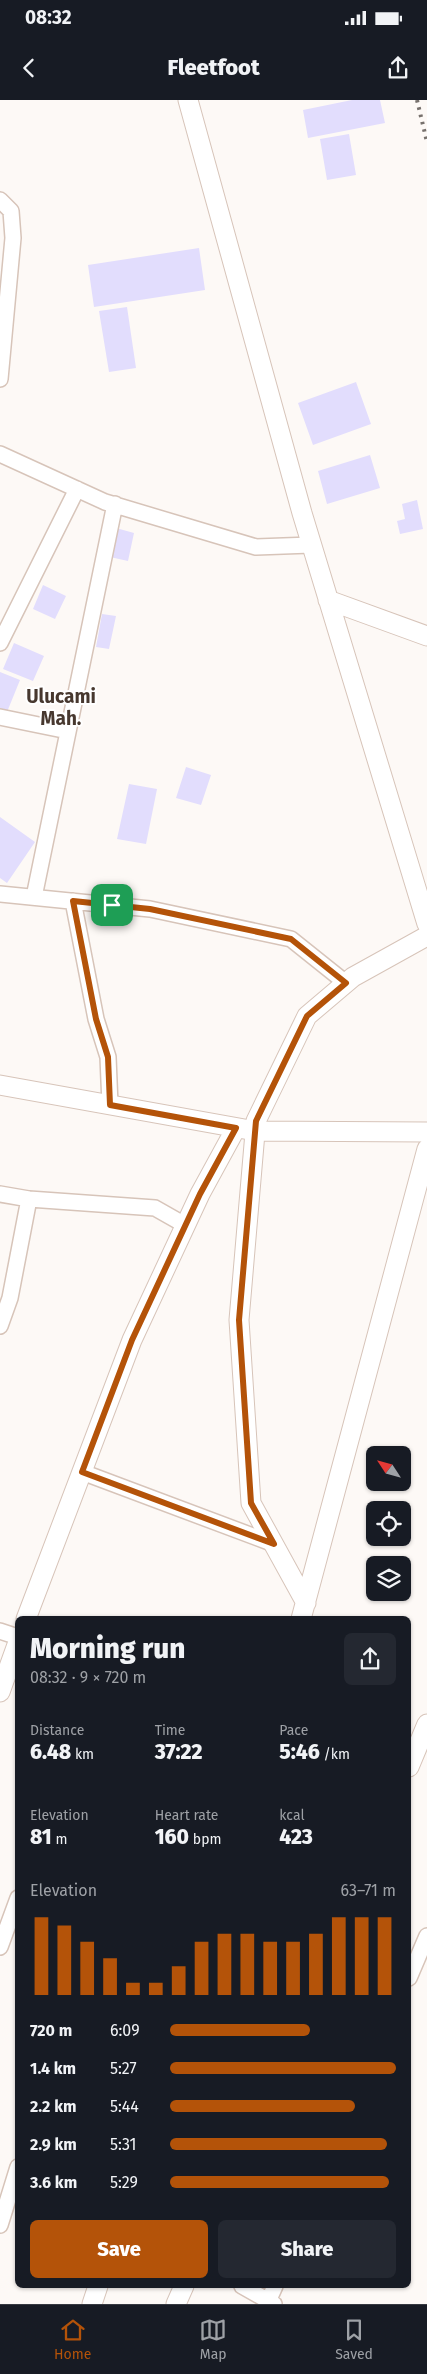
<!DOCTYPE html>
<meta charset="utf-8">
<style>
:root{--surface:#171b24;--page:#242831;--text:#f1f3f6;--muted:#9ea1a6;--line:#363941;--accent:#b45309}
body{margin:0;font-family:"Fira Sans",sans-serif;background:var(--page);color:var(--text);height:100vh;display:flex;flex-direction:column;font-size:19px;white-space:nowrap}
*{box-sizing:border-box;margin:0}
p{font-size:16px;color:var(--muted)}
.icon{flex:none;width:28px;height:28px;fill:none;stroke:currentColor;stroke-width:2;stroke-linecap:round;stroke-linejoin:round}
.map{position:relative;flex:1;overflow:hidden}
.details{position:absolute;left:15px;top:1516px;width:396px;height:672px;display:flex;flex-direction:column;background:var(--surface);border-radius:8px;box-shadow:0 1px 4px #0004}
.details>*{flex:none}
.needle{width:32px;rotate:306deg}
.fabs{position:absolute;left:366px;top:1346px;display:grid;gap:10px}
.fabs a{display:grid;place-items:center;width:45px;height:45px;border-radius:8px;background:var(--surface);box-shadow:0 1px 4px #0004;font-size:25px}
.pin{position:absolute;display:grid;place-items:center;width:42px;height:42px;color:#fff;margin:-21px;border-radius:10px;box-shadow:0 2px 8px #0006}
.round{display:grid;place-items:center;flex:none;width:52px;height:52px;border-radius:8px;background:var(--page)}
.overview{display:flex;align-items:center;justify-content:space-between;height:85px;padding:0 15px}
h1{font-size:28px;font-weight:800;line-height:38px}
.figures{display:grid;grid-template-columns:repeat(3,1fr);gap:8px;height:85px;padding:5px 15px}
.figures div{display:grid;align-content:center}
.figures b{font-size:21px;font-weight:800}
.figures small{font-size:14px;font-weight:400}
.figures p{font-size:14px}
.chart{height:140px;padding:10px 15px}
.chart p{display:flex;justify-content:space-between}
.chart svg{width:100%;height:90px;margin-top:5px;stroke:var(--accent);stroke-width:6}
.primary-button{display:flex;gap:10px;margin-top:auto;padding:10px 15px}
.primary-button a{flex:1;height:58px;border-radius:8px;background:var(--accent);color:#fff;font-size:20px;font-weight:800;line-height:58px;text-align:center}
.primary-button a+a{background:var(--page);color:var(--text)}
ul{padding:0 15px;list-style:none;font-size:16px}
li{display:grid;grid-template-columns:80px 60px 1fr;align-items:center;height:38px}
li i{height:12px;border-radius:6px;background:var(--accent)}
.status{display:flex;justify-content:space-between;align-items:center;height:35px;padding:0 25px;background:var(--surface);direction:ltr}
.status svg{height:14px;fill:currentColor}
header{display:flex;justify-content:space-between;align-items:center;height:65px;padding:0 15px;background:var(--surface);font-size:22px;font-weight:800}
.tabs{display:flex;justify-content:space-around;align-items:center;height:70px;border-top:1px solid var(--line);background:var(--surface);font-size:14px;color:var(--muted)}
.tabs a{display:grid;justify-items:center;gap:2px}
.tabs .selected{color:var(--accent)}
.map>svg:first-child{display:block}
</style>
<div class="status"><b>08:32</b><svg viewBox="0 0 49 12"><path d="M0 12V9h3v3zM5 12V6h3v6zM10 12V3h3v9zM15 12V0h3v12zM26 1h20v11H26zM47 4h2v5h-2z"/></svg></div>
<header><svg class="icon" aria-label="back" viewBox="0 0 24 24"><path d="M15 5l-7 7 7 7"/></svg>Fleetfoot<svg class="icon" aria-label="share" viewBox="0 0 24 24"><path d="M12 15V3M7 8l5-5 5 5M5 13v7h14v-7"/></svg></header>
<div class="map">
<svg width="427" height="2204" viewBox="0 0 427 2204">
<rect width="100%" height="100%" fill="#fdf9f6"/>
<path fill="#e2ddfd" d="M352,0h28l5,23 -77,15 -5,-28z
M349,34l7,41 -29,5 -7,-41z
M199,148l6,42 -111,17 -6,-42z
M127,207l9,61 -27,4 -10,-61z
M356,282l15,42 -58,21 -15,-42z
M370,355l10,33 -53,16 -9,-33z
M417,400l6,29 -23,5 -3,-13 8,-2 -3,-15z
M116,428l18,5 -6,28 -18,-4z
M43,485l23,11 -11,23 -22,-10z
M102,514l14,2 -7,33 -13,-2z
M14,543l30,13 -11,25 -30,-12z
M0,572l20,8 -13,32 -7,-3z
M186,667l25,8 -10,30 -25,-7z
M129,684l28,5 -11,55 -29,-5z
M0,717l35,25 -28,41 -7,-5z"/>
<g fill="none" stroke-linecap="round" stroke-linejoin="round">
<defs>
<path id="minor" d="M0,100l11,11 2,27 -13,141
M0,354l105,48 151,45 55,-2
M0,543l77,-154
M0,617l68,14
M0,794l150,15 141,30 55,44
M34,797l81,-393
M73,801l23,118 12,38 2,48
M0,1094l29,5 126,9 30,17
M0,1226l10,-28 19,-99
M82,1372l192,72
M0,1531l18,6
M0,1847l18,-49
M409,1878l18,-42
M0,2125l18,-58
M242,2186l32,18
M267,2204l8,-18"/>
<path id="tertiary" d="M188,0l114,413 125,411
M328,500l99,36
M0,985l255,46 172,1
M306,1503l-55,-100 -12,-183 17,-199 51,-105 46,-39 74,-41
M26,1519l106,-279 68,-146 36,-66
M301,1519l126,-470
M0,1592l18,-50
M409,1667l18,-43
M92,2204l6,-18
M176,2204l8,-18"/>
</defs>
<use href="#minor" stroke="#d7c4b9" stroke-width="18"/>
<use href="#tertiary" stroke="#d7c4b9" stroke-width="21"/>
<use href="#minor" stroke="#fff" stroke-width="15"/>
<use href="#tertiary" stroke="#fff" stroke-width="19"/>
<path stroke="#77716d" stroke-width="4" stroke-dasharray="2.5 5" stroke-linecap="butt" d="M417,0l10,42"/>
</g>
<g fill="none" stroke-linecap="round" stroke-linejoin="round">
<defs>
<path id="route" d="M73,801l77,8 141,30 55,44 -39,33 -51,105 -17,199 12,183 23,41 -192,-72 50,-132 68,-146 36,-66 -126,-23 -2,-48 -12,-38z"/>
</defs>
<use href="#route" stroke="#fff" stroke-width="10"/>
<use href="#route" stroke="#b45309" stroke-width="6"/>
</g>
<g text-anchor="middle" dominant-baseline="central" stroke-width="4" stroke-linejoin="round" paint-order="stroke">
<g font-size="19" font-weight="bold" fill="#47382f" stroke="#fff">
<text x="61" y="596">Ulucami<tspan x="61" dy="22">Mah.</tspan></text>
</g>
</g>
</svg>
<div class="fabs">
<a><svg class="needle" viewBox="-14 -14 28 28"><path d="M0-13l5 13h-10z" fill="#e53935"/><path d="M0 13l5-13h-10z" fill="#9ea1a6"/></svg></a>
<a><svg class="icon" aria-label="locate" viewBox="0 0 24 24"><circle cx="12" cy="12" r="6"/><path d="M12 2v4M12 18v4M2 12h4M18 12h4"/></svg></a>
<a><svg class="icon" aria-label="layers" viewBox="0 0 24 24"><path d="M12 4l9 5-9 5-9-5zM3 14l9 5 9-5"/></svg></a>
</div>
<div class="pin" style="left:112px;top:805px;background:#1e9e55"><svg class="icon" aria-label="arrive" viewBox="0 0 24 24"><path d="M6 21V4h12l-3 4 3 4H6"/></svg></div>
<section class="details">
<div class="overview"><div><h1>Morning run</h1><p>08:32 · 9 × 720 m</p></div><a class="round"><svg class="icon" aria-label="share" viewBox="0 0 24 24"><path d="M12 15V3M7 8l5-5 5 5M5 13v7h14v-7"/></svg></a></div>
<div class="figures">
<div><p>Distance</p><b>6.48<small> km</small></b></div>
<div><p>Time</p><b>37:22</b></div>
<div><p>Pace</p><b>5:46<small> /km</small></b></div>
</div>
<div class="figures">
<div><p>Elevation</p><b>81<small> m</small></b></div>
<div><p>Heart rate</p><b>160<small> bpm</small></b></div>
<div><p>kcal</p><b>423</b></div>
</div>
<div class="chart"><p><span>Elevation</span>63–71 m</p>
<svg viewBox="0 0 160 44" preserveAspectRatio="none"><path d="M5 44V6M15 44V10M25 44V18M35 44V26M45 44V38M55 44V38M65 44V30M75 44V18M85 44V14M95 44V14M105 44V18M115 44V18M125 44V14M135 44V6M145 44V6M155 44V6"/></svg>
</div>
<ul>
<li><b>720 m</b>6:09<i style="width:62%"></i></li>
<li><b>1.4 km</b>5:27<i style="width:100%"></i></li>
<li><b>2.2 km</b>5:44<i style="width:82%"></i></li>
<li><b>2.9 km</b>5:31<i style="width:96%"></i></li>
<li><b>3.6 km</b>5:29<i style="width:97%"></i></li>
</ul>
<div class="primary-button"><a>Save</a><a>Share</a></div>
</section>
</div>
<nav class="tabs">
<a class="selected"><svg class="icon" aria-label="home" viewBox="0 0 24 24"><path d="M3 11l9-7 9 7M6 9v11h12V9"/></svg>Home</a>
<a><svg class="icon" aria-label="map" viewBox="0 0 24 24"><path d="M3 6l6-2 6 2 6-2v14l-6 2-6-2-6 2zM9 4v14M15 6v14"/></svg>Map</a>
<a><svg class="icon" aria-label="saved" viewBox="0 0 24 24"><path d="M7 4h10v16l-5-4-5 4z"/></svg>Saved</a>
</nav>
